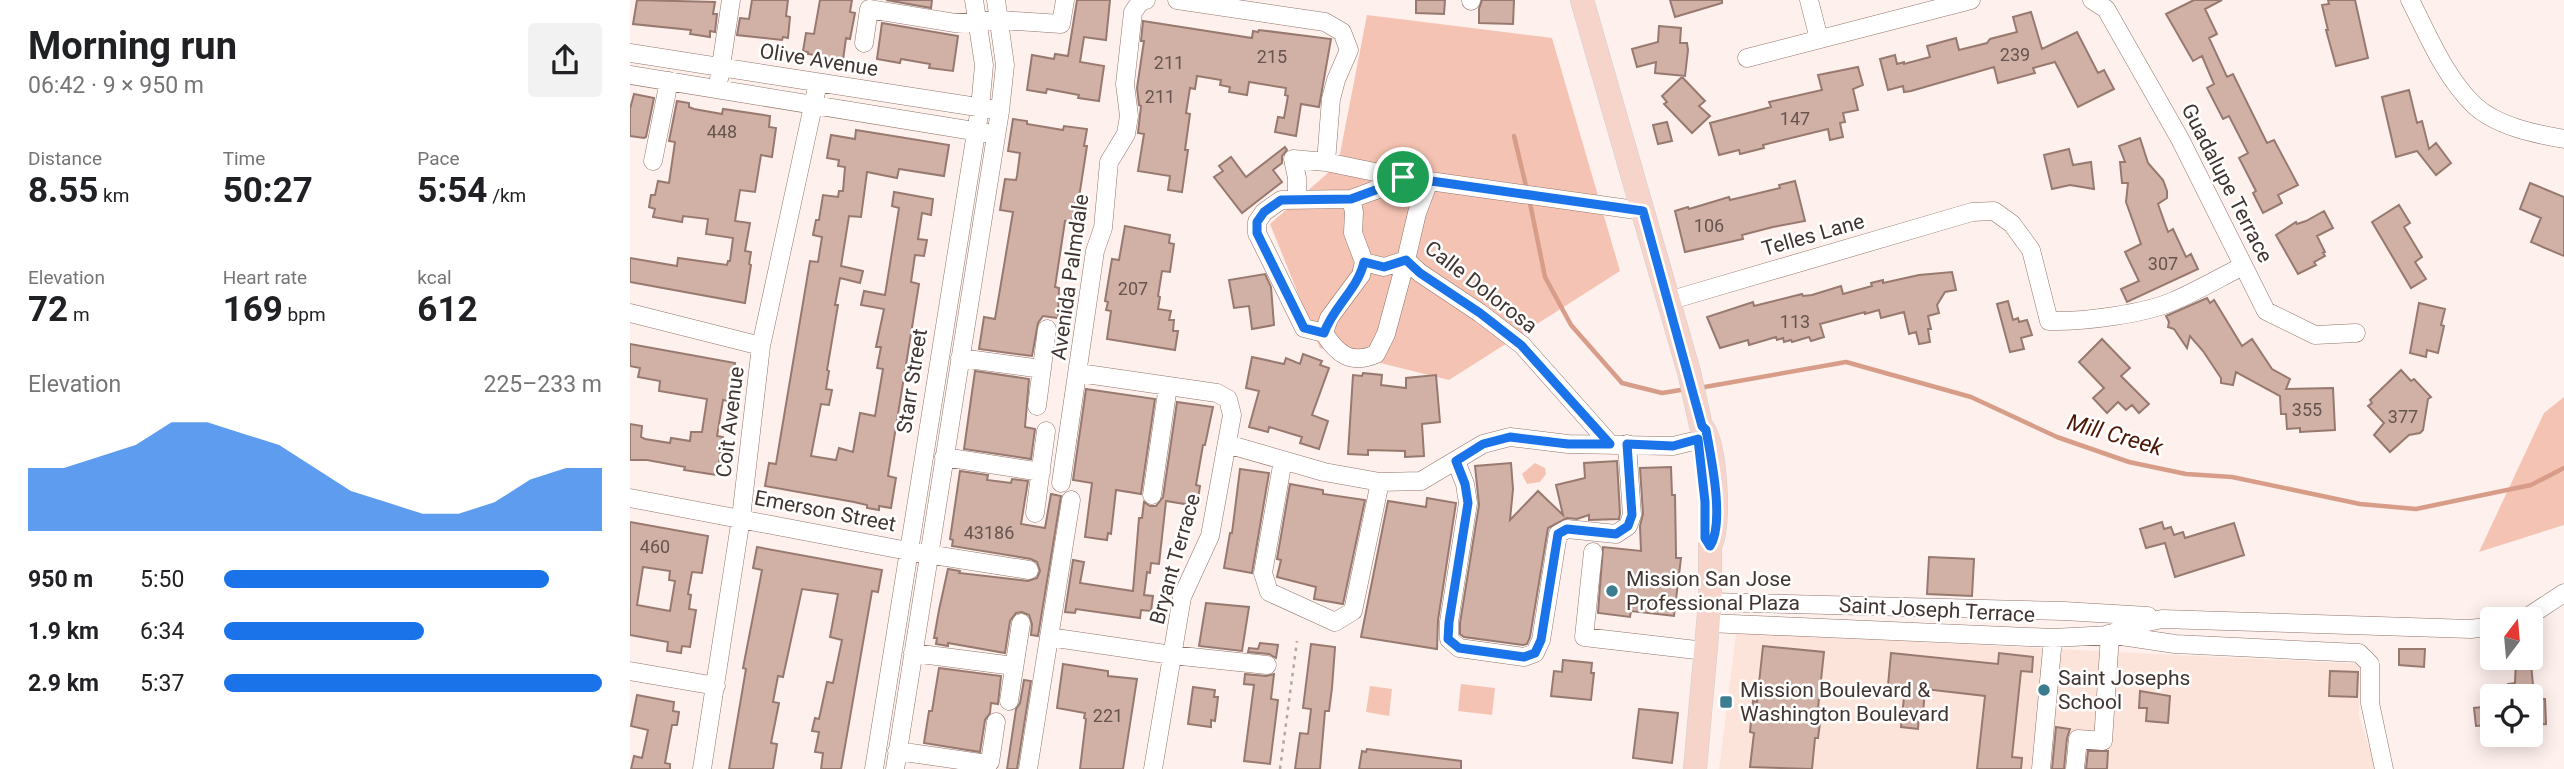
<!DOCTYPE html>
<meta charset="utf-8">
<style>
:root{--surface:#fff;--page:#f2f2f2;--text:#202124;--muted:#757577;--accent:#1a73e8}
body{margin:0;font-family:Roboto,sans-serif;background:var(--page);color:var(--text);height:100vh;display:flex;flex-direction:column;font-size:26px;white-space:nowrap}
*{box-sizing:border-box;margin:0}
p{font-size:23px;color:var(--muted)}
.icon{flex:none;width:38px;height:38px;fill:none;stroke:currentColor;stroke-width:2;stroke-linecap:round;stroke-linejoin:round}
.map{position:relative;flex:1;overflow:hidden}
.drawer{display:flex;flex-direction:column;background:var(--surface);width:630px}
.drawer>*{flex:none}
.needle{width:46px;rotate:16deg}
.controls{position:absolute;left:1850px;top:607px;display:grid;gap:14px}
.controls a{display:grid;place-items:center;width:63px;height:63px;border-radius:7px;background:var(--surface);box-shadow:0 4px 18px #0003;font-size:35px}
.pin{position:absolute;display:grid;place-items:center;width:60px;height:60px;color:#fff;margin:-30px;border:4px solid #fff;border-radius:50%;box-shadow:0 2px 7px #0007}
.round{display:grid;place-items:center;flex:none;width:74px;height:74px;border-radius:7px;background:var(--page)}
.summary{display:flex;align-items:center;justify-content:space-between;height:119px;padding:0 28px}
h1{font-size:38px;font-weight:700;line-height:52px}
.stats{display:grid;grid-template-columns:repeat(3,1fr);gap:10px;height:119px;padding:7px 28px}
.stats div{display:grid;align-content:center}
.stats b{font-size:35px;font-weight:700}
.stats small{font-size:19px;font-weight:400}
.stats p{font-size:19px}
.chart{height:196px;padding:14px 28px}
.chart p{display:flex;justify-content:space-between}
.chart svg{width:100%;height:126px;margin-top:7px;fill:var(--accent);opacity:.7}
ul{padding:0 28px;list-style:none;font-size:23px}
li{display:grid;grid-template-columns:112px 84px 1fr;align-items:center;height:52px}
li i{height:18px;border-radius:9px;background:var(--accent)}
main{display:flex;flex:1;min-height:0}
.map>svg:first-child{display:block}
</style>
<main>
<section class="drawer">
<div class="summary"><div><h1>Morning run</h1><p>06:42 · 9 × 950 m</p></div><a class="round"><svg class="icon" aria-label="share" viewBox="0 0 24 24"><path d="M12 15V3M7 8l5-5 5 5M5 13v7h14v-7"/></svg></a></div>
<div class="stats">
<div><p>Distance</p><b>8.55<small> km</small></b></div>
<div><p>Time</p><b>50:27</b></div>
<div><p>Pace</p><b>5:54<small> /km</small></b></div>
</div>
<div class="stats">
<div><p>Elevation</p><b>72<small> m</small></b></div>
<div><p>Heart rate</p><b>169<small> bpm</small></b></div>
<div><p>kcal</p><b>612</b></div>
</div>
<div class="chart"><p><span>Elevation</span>225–233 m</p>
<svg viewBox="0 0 160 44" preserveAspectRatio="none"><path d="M0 44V22L10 22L20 18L30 14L40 6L50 6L60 10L70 14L80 22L90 30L100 34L110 38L120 38L130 34L140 26L150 22L160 22V44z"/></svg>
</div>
<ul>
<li><b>950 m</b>5:50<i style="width:86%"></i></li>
<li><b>1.9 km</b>6:34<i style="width:53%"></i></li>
<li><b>2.9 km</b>5:37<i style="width:100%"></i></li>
</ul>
</section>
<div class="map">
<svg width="1934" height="769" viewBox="0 0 1934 769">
<rect width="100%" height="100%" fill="#fef0ec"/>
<path fill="#fde4db" d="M1106,633l624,31 -1,52 17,53h-657z"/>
<path fill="#f5c3b3" d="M737,15l185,23 68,233 -171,109 -129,-32 -50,-124 68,-60z
M1934,397v128l-85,27 65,-139z
M905,463l10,5 1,6 -6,8 -13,2 -5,-10z
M831,684l34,4 -3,27 -34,-4z
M740,686l22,3 -3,27 -23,-4z"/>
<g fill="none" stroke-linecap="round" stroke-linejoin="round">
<path stroke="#d79d89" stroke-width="4.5" d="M884,136l13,54
M899,198l16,79 26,48 51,58 40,10 25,-4
M1069,388l147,-26 125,35 86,40 72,25 57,12 46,3 128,27 56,5 115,-24 33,-17"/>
</g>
<path fill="#d1b1a6" stroke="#97796f" stroke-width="2" fill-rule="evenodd" d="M7,0l78,2 -2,12h4l-2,18 -5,-1v6l-20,-3 1,-4 -58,-6z
M122,0h36l-2,16 4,1 -2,21 -5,-1 -1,3 -45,-5 3,-17 9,1z
M190,0h32l-2,12 5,1 -5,26 -4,-1 -3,22 -35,-6v-2l-5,-1 3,-18 8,1z
M256,0h46l-1,8z
M447,0h33l-4,40 -22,-3 -4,25 24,4 -5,35 -21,-3 1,-3 -32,-6 -1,4 -19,-3 5,-35 22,4 1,-5 13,2z
M786,0h29l-1,14 -28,-1z
M852,0h32l-1,24 -34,-1v-14z
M1040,0h52v3l-47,14z
M1564,0h28l-17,9 12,25 -8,4 18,39 6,-3 34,69 7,-3 24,45 -20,10 4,8 -19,10 -10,-20 3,-2 -17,-33 9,-5 -19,-37 -6,3 -16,-31 7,-4 -12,-28 -9,5 -27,-47z
M1698,0h27l13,58 -32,8 -10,-36h2l-6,-25 7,-1z
M1401,12l11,37 35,-17 21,41 6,-3 10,19 -36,18 -23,-45 -22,6 2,5 -37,10 -4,-16 -83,24 -7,1 -1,-6 -15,4 -8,-31 15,-4 2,9 7,-2v2l26,-7 -3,-11 29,-8 3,12 28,-7 3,-4 27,-7 -4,-15z
M513,21l109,17 1,-7 5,1 1,-2 72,9 -12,68 -18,-3 -5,32 -21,-4 3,-15 6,1 4,-22 -3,-1 1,-7 -37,-6 -2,13 -18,-3 1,-5 -10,-2 1,-5 -24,-4 -2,13 -5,-1 -4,25 4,1 -5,36h3l-6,42 -14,-2 2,-14 -32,-5 6,-37 -6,-1 3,-27 -2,-1 -2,-17 7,-47h-3z
M252,23l76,13 -5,35 -24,-3 1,-4 -29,-5 -1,4 -23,-4z
M1029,26l22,2 -1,15h7l1,7 -3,26 -30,-3 1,-11 -19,5 -5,-18 26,-7z
M1228,67l5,18 -10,4 5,21 -15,3 2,9 -5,1 3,14 -13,3 -2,-11 -65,16 1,3 -24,6 -1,-4 -20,5 -9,-32 61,-16 -2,-5 53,-12 -4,-15z
M1052,77l23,24 -6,5 11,10 -18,17 -28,-29 3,-2 -5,-6z
M1779,90l8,33 5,-2 7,28 7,-6 15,20 -15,12 -19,-24 -21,6 -14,-60z
M4,94l20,4 -8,39 -2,1 -14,-2v-27z
M47,101l12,2v4l5,2 28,5 1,-5 47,7 -1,11 7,1 -4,29 -11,-2 -6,37 -15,-2 -1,6 -4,25 15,2 -5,28 6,1 -2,12 2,1 -6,38 -115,-21v-24l47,8 1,-8 49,7 1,-4h2l3,-23 -27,-4 2,-15 -25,-3 -1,6 -29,-5 2,-8 -6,-2 2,-12h4l3,-14 11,2 6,-41 -6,-1z
M383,119l14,2v3l36,6 1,-4 23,3 -3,17h3l-9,58 -3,-1 -3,19 -7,-1 -10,66 4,1 -1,30 -15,-2 -5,7 -6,33 -53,-7 5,-32 11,2 18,-107 -13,-2 5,-31 11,1 1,-4 3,-23 -12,-2z
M1037,122l5,19 -14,3 -5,-19z
M226,130l93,15 -5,31 -45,-7 -2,9 -30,-6 -6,45 -12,-1 -8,50 22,5 -3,12 -20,-5 -5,27h3l-11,65 2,1 -3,18 6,1 -3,15 -8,-1 -10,52 25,4 3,-12 14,4 7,-39 15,3 8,-47 -6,-1 4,-21h-5l8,-38 -23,-4 3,-14 21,4 14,-87 -7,-2 2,-14 39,7 -2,16 -9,-2 -4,26 9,1 -3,16 -9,-1 -4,27 8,2 -31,192 8,2 -5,30 -12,-2v4l-12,-2v-3l-13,-3 -89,-16 4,-23 7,1 34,-203 8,1 4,-25 -9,-2 3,-15h3l4,-25 15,2 1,-6h4l2,-24 -7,-1 1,-6 -12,-2 4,-23 24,4z
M1510,138l8,25 15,17 4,11v7l-9,6 10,28 5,-3 13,28 5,-3 7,15 -71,33 -6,-13 18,-8 -14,-29 16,-8 -15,-42 2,-19h-6l-2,-21h5l-6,-16z
M655,147l2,3 -5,6v7l-9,7 9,12 -40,31 -28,-36 9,-6 -4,-5 12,-9 15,20z
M1439,149l4,16 18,-3 3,27 -24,-4 -18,4 -8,-34z
M1165,181l10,40 -32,6 -31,8 1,4 -58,13 -10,-41 13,-4 1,2 40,-12 1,3 50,-12 -1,-3z
M1900,183l34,14v59l-33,-14 10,-24 -21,-9z
M1769,205l11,18 -6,4 18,30 -7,5 11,17 -15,9 -39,-66z
M1694,211l9,17 -16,8 8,16 -2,1 2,3 -11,6 2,3 -18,9 -22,-39 20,-13 1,2 9,-3z
M495,226l45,9 -1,8 5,1 -4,28 -8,-1 -4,25 2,1 -2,12 13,2 -2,9h5l-1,11h5l-3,19 -68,-11 4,-28 -5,-1 2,-8 -3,-1 7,-42 7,1z
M1322,272l4,18 -11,2 -8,13 2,8 -11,3 3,13h-3l2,13 -11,2 -3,-12 -7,2 -5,-22 -23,6 -2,-8 -14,4v-2l-45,12 4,13 -13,4 -2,-4 -17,5 -1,-2 -7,2 -1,-4 -6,2 -1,-3 -27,8 -1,-5 -28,8 -13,-31 46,-15 1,4 48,-12 1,2 9,-1 29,-9 2,8 29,-8 -1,-3 12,-3v3l36,-8z
M635,274l6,13 3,38 -22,4 -3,-23 -15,2 -5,-28z
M1577,298l3,5 4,-3 28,46 10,-7 20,30 18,10 -4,10 47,-1 2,42 -35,2v-4l-13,1 -1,-15h-5l-1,-18 -44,-24 -3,13 -12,-2v-5l-18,-27 -13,-15 -3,12 -13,-19 -6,-2 1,-5 -3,-6z
M1378,301l5,19 5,-2 1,4 8,-2 5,15 -11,3 3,11 -14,3 -13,-48z
M1789,303l26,6 -4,16 3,1 -6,27 -11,-3 -1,7 -16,-4z
M1472,339l28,29 -9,8 28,28 -10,9 -7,-8 -6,5 -8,-8 -11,11 -14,-15 11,-10 -25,-26z
M0,344l105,19 -6,38 -6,-1 -6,36 6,1 -6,38 -33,-5 1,-3 -38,-7h-17v-36l12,2 -1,11 4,2 25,4 1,-5 19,3 1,-9h11l5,-33 -48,-8 1,-10 -22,-4 2,-9 -10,-2z
M673,354l19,7 -2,4 9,3 -17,47 16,6 -9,28 -19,-6 2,-6 -33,-10 -1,5 -19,-5 10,-36 -13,-3 6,-31 32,7 2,-6 14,6z
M1771,370l10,11 3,-2 17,18 -3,2 -5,31 -3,3 -11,2 -19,17 -16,-17 10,-12 -16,-17 4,-3 -2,-3z
M345,371l54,8 -4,48 10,2 -4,30 -67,-10z
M733,373l19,2 -1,10 25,3v-10l30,-3 4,47 -18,2 2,32 -19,1v-6l-37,-1v5l-20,-1 5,-79 9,1z
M456,389l69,10 -14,95 -25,-4 -5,44 -3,-1 -1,7 -22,-3 7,-54 -19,-3z
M547,402l36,5 -8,38h-2l-7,40 4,1 -3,20 -31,-5 -7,63 -8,-1 -1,10 -3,-1 -3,23 9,1 -2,15 -10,-1 -1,8 -64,-9 -1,4 -10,-1 8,-52 11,2 -4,21 53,8 6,-73h3l2,-16 6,4h6l7,-9z
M987,461l3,52 -1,6 -30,1v-5l-12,4 -10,-1 -19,10 -18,109 -3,7 -4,1 -59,-8 -4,-3v-11l19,-118 -4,-39 36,-3 2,26 -3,31 28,-29 25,24 -7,-30 29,-7 -1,-15z
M1041,467l1,28h3l1,60v3h5l-7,58 -43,-5 -1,6 -32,-4 5,-66 38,4 -1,-25 3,-12 -3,-46z
M610,469l29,4 -17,100 -28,-5 6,-35h2z
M330,471l28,4 -1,5 24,3 1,-4 16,2 -7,43 24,4 6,-34 10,2 -23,140 -7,-1 1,-11 -3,-9 -7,-3 -6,1 -6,8 -5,32 -57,-10v3l-12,-2 1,-6h-3l5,-28 9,-41 12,2 -1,2 69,8 9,-3 3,-7 -3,-9 -6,-3 -79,-13 1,-6 -3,-1z
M660,484l33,6v4l42,6 -22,104 -29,-5 2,-12 -39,-10 4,-17 -4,-1z
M797,498l29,5 -18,117 -1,29 -76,-12 27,-136 38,6z
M0,522l78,14 -6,37 -10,-1 -4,22 3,1 -2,14 7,1 -6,37 -8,-1 -1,7 -14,-2 1,-9 -38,-7zM13,567l27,4 -1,9 6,1 -5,30 -33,-6z
M1532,522l2,7 7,-2 3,8 9,-3 2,6 49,-15 10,32 -69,22 -10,-34 -19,5 -6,-19z
M127,547l125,23 -4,22 -6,-1 -31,178h-20l2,-16 -8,-1 4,-20 -7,-1 3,-13 4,1 8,-37 6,1 9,-43 -12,-3 8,-43 -36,-5 -19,88 -5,-1 -5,26 6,1 -8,40 6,1 -4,25h-44l17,-100 -3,-1 19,-98 -9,-2z
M1299,557l45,2 -2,37 -45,-2z
M576,603l43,4 -7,44 -43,-5z
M630,643l18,2 -2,13 -7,-4 -21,-2 1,-4 9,1z
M681,644l24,3 -3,41 -3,23h-4l-5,58h-25l5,-36 8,1 3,-25 -8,-1z
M1133,646l61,6 -6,56h4l-4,30h-3l-3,31 -62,-2 4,-34 -4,-1 3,-31 4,1z
M1769,649h26l-1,18 -25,-2z
M1261,653l107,11 1,-11 34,4 -1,15 -11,-1 -9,86 10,1 -1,11h-44l8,-73 -60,-7 -2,25h-4l-1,15 -17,-2 4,-40 -17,-2z
M1898,658l1,7 2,-1 3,32h-25l-1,-12 7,-1 1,-24z
M933,660l29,3 -1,10h3l-3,27 -40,-4 3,-25 8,1z
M433,664l45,7v5l29,3 -14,90h-43l6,-50 -2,-1 1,-5 -28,-5z
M309,668l62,8 -3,28 -7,-1 -1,10 -5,7 -5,32 -56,-9 5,-32h3z
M1700,671l28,1 -1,25 -28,-1z
M615,674l21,2 8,-2 -3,25 7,1 -8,64 -26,-3 10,-76 -10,-1z
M394,680l7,1 -14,88h-10l9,-60 4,-6z
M563,687l22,3 -1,7h4l-3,24 -4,-1v7l-23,-3z
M1510,691l30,5 -2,27 -22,-2 1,-13h-8z
M7,695l37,7 -1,9 6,1 -2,13h-5l-7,38 5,1v5h-39l3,-13 8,2 6,-28 -17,-4z
M1915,699l1,25 -13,1v-8h-3v-17z
M1862,706v19l-16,1 -2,-18z
M1009,709l39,4 -6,50 -39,-5z
M1426,727l14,2 -3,9 -3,31h-12z
M737,749l94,12v8h-102l3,-18 4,1z
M1458,751h20l-1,18h-21z"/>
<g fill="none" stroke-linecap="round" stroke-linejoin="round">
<defs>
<path id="minor" d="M547,0l148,22 17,10 7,18 -13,30 -5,19 -5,63
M841,0v1
M1179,0l10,39
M1462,0l14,9 74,130 86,172 49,24 41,-2
M1780,0c18,35 35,77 64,105 22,21 61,29 90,34
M234,43l5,-34 86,14 44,-3 62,4 4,-24
M0,53l360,56
M1117,58l224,-58
M0,75l356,58
M89,79l12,-79
M23,161l16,-80
M773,177l-22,11 -30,11 3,13 -1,21 11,29 -3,13 -32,43 -5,15c13,21 27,32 52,21l10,-20 20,-74
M799,181l-12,32 -11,47 14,13 60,40 42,32 88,99
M667,199v-21l-4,-19 33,3 68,14 249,35
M734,262l20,5 22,-7
M1038,301l304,-89 22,-1 18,13 19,26 18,71c33,1 97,-7 127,-21 23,-10 45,-23 67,-34
M0,313l131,33
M694,333l-20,-5 -47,-95v-11l7,-10 17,-12 70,-1
M330,358l82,11
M449,373l138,20 11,6 4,16 -22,121 -28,61 -29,172
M407,406l10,-77
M597,444l97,28 56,10 41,-1 62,-37 27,-7 58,7 105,2 25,-6
M314,457l97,15
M653,460l-20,113 6,19 66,30 18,-11 27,-129
M826,461l9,23 3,19 -19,119v17l10,9 65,9 11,-4 6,-13 17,-106 9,-5 49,5 12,-8 4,-11 -5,-71
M431,483l34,-232 8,-23 6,-66 17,-28 3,-18 -4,-32 8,-72 8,-11 5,-1
M522,495l16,-109
M0,498l278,53 121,19
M405,513l11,-82
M963,552l-9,85 121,14
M1080,602l354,9 84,5
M1893,620l41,-27
M1078,623l345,15 57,-3 14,-8 38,-8 309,10 21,-3
M1478,634l67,10 184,9 11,11v39l14,66
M419,637l123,18 95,10
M283,653l101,13
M0,671l86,15
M379,701l12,-78
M267,751l90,13 3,-2 6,-40
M72,769l39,-251 20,-172 57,-263
M244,769l106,-661 4,-43 -10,-65
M265,769l105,-658 5,-46 -9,-65
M398,769l43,-269
M1411,769l12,-131
M1445,769l3,-30 25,2 7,-106"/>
<path id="major" d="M952,0l107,372 12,54c15,13 20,103 9,120v56l-15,167"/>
</defs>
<use href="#minor" stroke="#91746a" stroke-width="19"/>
<use href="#major" stroke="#d2cfce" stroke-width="24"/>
<path stroke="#b4a6a2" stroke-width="2.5" stroke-dasharray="3.5 5" stroke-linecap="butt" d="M650,769l17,-128"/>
<use href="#minor" stroke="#fff" stroke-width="18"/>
<use href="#major" stroke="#f6d4c9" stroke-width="23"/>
</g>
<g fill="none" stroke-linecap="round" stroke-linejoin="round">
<defs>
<path id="route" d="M773,177l240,34 59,215 4,4c5,27 19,93 4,116l-5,-8v-36l-7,-63 -25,7 -46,-2 5,71 -4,11 -12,8 -49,-5 -9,5 -17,106 -6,13 -11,4 -65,-9 -11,-9 1,-17 19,-119 -3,-19 -9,-23 27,-17 27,-7 58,7h42l-89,-99 -41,-32 -60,-40 -14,-13 -22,7 -20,-5c-6,27 -31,45 -40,71l-20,-5 -47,-95v-11l7,-10 17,-12 70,-1 30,-11z"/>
</defs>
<use href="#route" stroke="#fff" stroke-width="14"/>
<use href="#route" stroke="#1a73e8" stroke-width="9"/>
</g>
<g fill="#3c7c8f" stroke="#fff" stroke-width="2.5">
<circle cx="982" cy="591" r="7"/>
<circle cx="1414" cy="690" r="7"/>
<rect x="1089" y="695" width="14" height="14" rx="3.5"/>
</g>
<g text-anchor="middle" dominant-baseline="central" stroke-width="5" stroke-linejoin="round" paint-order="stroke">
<g font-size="18" fill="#66544e">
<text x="1385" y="54">239</text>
<text x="642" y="56">215</text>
<text x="539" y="62">211</text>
<text x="530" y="96">211</text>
<text x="1165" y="118">147</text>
<text x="92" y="131">448</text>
<text x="1079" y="225">106</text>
<text x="1533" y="263">307</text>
<text x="503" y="288">207</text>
<text x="1165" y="321">113</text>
<text x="1677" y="409">355</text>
<text x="1773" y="416">377</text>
<text x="359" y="532">43186</text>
<text x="25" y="546">460</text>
<text x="478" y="715">221</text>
</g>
<g font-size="21" fill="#423531" stroke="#fff">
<text transform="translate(189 60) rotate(9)">Olive Avenue</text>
<text transform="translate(1597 183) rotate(63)">Guadalupe Terrace</text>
<text transform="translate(1183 235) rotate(-16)">Telles Lane</text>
<text transform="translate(440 277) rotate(-82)">Avenida Palmdale</text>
<text transform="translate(851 287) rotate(38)">Calle Dolorosa</text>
<text transform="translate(282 381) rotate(-81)">Starr Street</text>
<text transform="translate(100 422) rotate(-83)">Coit Avenue</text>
<text transform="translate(195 511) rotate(11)">Emerson Street</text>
<text transform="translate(545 559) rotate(-74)">Bryant Terrace</text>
<text transform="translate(1307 610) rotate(3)">Saint Joseph Terrace</text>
</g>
<g font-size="21" fill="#423531" stroke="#fff" text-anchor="start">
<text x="996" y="579">Mission San Jose<tspan x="996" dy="24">Professional Plaza</tspan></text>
<text x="1428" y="678">Saint Josephs<tspan x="1428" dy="24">School</tspan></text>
<text x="1110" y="690">Mission Boulevard &amp;<tspan x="1110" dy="24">Washington Boulevard</tspan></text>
</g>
<g font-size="23" font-style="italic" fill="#4c1805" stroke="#fff">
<text transform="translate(1485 435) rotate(16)">Mill Creek</text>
</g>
</g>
</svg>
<div class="controls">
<a><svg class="needle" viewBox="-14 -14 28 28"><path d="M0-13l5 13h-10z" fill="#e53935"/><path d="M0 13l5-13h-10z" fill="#757577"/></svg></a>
<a><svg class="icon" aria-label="locate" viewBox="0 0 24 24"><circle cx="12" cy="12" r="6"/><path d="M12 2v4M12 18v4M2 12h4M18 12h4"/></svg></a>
</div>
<div class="pin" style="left:773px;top:177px;background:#1e9e55"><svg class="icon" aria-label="arrive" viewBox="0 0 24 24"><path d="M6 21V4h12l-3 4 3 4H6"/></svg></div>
</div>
</main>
